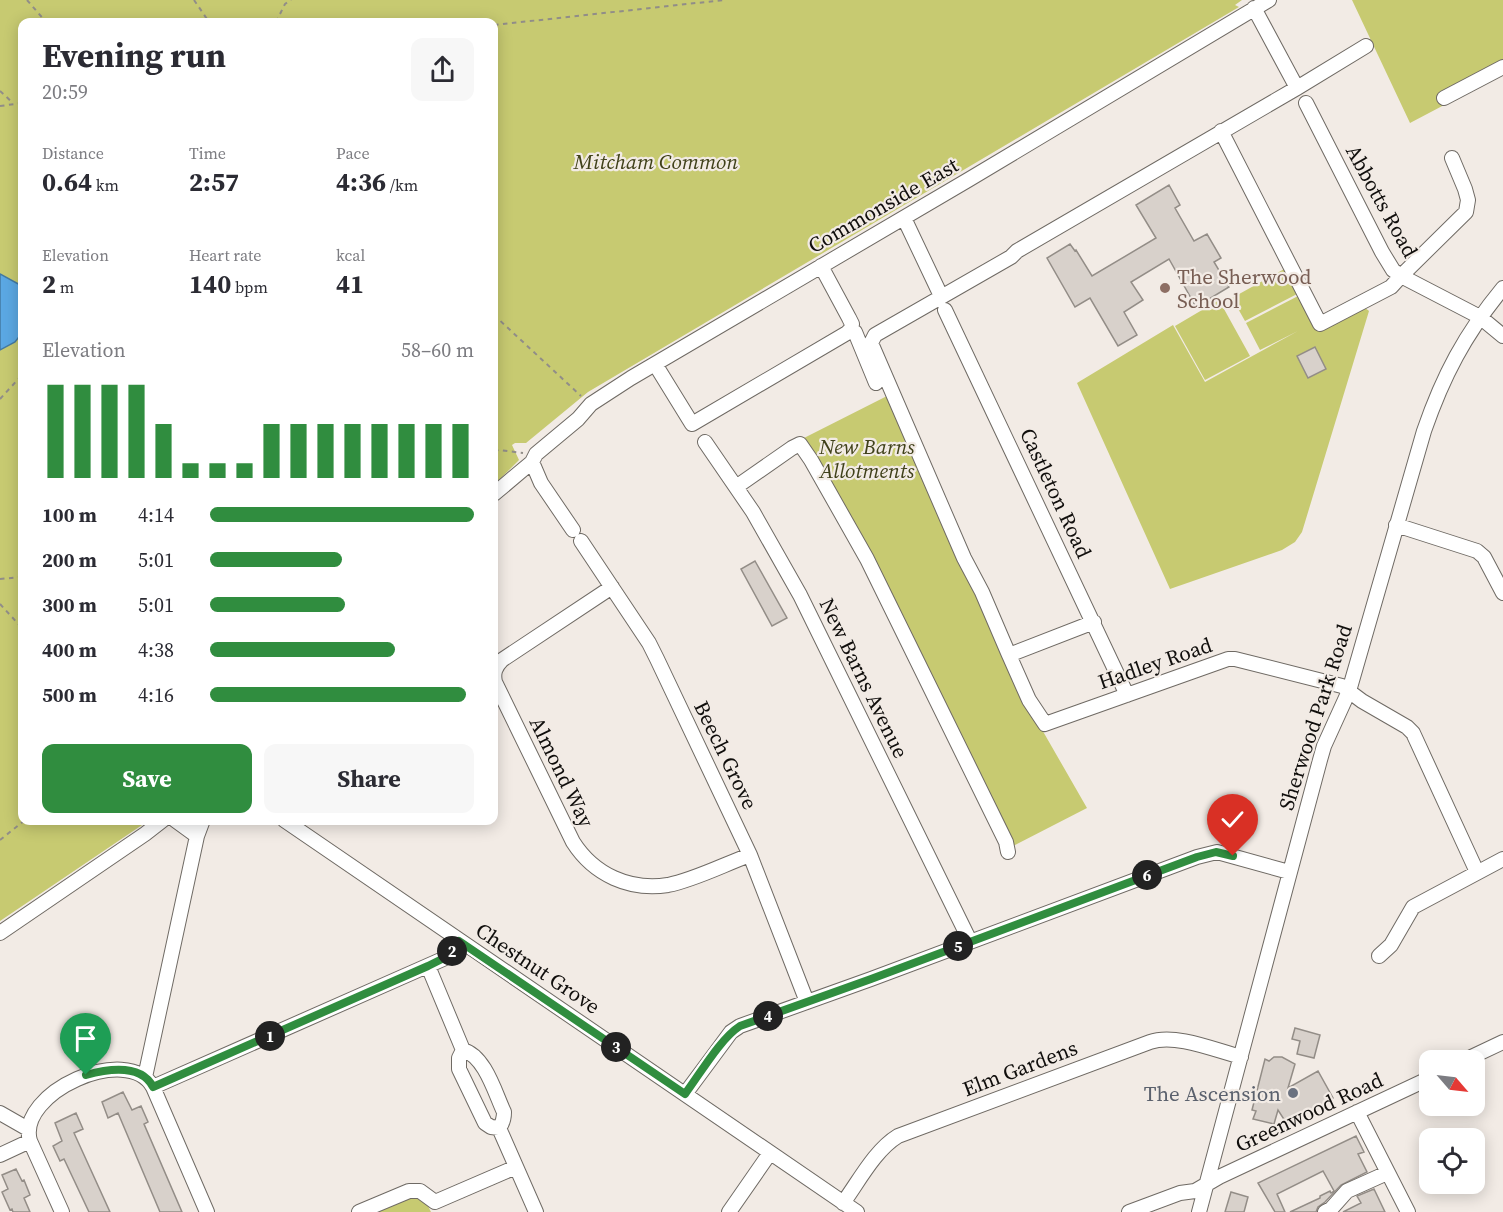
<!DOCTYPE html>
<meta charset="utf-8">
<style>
:root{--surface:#fff;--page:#f7f7f7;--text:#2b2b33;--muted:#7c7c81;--accent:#308d3f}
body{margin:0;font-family:"Source Serif 4",serif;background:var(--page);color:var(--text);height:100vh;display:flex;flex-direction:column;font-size:22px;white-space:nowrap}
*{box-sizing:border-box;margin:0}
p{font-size:20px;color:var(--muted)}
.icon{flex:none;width:33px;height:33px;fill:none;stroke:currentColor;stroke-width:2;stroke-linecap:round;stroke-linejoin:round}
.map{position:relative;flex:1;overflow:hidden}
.drawer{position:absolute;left:18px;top:18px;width:480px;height:807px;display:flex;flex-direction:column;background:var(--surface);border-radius:12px;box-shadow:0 3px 15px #0003}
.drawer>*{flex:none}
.needle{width:39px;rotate:118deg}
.buttons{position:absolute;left:1419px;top:1050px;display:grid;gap:12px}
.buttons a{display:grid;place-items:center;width:66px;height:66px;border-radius:12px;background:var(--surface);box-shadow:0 3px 15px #0003;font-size:30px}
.pin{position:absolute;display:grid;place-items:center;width:51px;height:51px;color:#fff;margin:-62px -26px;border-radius:50% 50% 50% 0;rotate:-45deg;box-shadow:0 0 6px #0007}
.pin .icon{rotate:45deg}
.km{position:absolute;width:30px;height:30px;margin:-15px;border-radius:50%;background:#222;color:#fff;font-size:16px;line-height:30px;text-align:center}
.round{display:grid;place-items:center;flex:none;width:63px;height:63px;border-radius:12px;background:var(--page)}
.summary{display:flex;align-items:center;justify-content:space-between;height:102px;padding:0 24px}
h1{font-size:33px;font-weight:700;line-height:45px}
.stats{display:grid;grid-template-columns:repeat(3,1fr);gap:9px;height:102px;padding:6px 24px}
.stats div{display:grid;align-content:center}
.stats b{font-size:26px;font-weight:700}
.stats small{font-size:16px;font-weight:400}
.stats p{font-size:16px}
.chart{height:168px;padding:12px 24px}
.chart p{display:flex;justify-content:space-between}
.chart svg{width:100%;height:108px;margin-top:6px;stroke:var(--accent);stroke-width:6}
.button{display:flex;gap:12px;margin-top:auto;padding:12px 24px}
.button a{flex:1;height:69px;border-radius:12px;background:var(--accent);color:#fff;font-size:24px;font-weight:700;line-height:69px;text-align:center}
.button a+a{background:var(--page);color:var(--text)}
ul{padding:0 24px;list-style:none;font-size:20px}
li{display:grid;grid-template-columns:96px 72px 1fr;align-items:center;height:45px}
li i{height:15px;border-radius:8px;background:var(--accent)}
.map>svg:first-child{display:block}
</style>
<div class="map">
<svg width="1503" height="1212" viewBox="0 0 1503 1212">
<rect width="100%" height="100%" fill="#f2ebe5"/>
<path fill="#c7ca71" d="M0,0h1242l-7,5 4,2 -651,385 -62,51h-11l-3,2 7,15 -25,25v-463h-472v798l126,1 -148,100z
M1352,0h151v74l-93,49z
M1286,268l13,25 -54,28 -13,-23z
M1300,295l21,36 43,-24 5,4 -67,221 -7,10 -13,8 -112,39 -93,-206 96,-58 32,57 93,-51 -38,19 -14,-27z
M1219,300l31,56 -45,24 -30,-54z
M889,395l140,312 58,101 -76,39 -209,-408z
M413,1195l13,7 5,10h-59z"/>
<path fill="#5ba8e3" stroke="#447aa2" stroke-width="1.5" d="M0,274l22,12v47l-7,9 -15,8z"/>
<path fill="#d8d1cb" stroke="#938d87" stroke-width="1.5" d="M1169,185l11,20 -5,3 19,33 13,-7 14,24 -7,4 15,25 -33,20 -27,-48 -38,23 12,18 -19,12 13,23 -19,11 -28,-48 -15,9 -28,-49 23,-14 5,7 1,-1 16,26 64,-38 -20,-33z
M1315,347l11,22 -18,9 -11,-22z
M755,561l32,57 -15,8 -31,-57z
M1295,1028l25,7 -6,23 -17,-4 3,-13 -8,-2z
M1274,1057h8l13,7 -7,24 30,-17 15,27 -46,26 -9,-14 -4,14 -21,-5 3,-8 -4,-1 13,-51 4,2z
M123,1092l9,18 9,-4 7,16 -4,2 38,88h-22l-42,-99 -10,5 -6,-16z
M76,1113l7,16 -9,4 36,79h-21l-25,-53 -4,2 -7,-15 9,-5 -7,-18z
M1356,1136l8,16 -6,2 9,18 -26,13 -16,17 -7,5 -2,5h-26l30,-14v-2l10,-5 1,2 3,-2 -11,-20 -46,23 8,18h-10l-17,-29z
M16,1169l6,12 2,-1 6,15 -6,3 6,14h-17l-1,-3 -2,1 -8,-18 6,-3 -6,-14z
M1374,1189l11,23h-42l18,-9 -4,-7z
M1231,1192l17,5 -4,15h-19z"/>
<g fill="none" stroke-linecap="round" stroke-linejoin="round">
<defs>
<path id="minor" d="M1254,8l43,80
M1444,98l59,-31
M1306,103l76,149 11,18 8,6 79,41 23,19
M1221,131l99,193 71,-37 10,-11 65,-64 2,-12 -3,-11 -13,-31
M904,218l37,78
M945,310l182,385
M851,329l4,3 21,51
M655,364l37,60 155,-91 4,-4 1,-5 -3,-6 -28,-52
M705,442l48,70 47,83 170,346
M532,462l9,21 32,47
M736,487l56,-39 8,-4 11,16 56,99 139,283 2,10
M494,494l38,-32 4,-8 42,-35 13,-15 40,-26 337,-198 301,-180
M1396,525l81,26 7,6 19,36
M581,541l68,102 8,16 93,196 57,147
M612,587l-110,73c-7,7 -9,13 -7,22l78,160c21,33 57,49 95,43 26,-5 57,-21 82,-30
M1094,622l-85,33 -27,-63 -18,-34 -93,-215 4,-8 136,-78 6,-6 280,-163 69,-42
M1009,655l20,45 16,24 183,-65h7l107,27 20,15 45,26 6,6 64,139
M284,820l573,392
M197,836l6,-16
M0,933l145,-99 18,-14
M1379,956l12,-11 22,-38 90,-48
M428,966l35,84c22,6 32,43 41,62 0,7 -1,11 -5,16l37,84
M463,1050l-4,8v11l26,54 6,4 8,1
M1465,1060l38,-18
M145,1077l52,-241 -22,-16
M153,1087l290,-128 10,-9 7,-9
M685,1094l46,-62 9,-6 131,-47 326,-122 20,-5 72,20
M1357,1112l51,100
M0,1113l28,16
M30,1141l32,71
M0,1155l30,-14c-14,-48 98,-99 123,-54l54,125
M843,1203c16,-22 32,-53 55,-67l252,-94c25,-9 65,8 91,15
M359,1212l50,-21h11l15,11 81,-35
M729,1212l41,-59
M1129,1212l51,-19 15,-2 24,-14 211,-99
M1199,1212l121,-452 4,-14 25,-55 75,-260c19,-55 41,-97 79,-143
M1325,1212l6,-3 16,-18 40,-18"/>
</defs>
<use href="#minor" stroke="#6f6a64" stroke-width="16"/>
<path stroke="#918d88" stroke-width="2" stroke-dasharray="4.5 4.5" stroke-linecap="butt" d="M27,0l19,22
M194,0l15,22
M276,22l9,-18 6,-4
M494,25l230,-25
M0,91l13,12
M0,106l22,-3
M494,315l87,81
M0,399l22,-24
M494,451l5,-1 24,3
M0,579l22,-2
M0,604l22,24
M0,840l25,-20"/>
<use href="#minor" stroke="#fff" stroke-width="14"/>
</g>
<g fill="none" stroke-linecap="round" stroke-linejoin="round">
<defs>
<path id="route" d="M86,1075c22,-6 55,-11 67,12l275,-121 20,-10 11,-15 226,153c15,-20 35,-55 55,-68l131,-47 326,-122 19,-5 17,4"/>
</defs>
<use href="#route" stroke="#fff" stroke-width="12"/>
<use href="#route" stroke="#308d3f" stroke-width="8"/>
</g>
<circle fill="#8d6e63" stroke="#f2ebe5" stroke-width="2" cx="1165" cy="288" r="6"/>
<circle fill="#6b7280" stroke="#f2ebe5" stroke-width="2" cx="1293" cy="1093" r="6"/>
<g text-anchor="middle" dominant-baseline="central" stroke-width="4.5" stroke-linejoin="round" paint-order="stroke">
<g font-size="21" font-style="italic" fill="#40411a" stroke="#f2ebe5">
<text x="656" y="161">Mitcham Common</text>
<text x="867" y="446">New Barns<tspan x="867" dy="24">Allotments</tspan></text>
</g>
<g font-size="21" fill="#100e0c" stroke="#f2ebe5">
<text transform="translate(1382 201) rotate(61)">Abbotts Road</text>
<text transform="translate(883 205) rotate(-30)">Commonside East</text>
<text transform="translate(1056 493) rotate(65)">Castleton Road</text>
<text transform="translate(1155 663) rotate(-19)">Hadley Road</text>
<text transform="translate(864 678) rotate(64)">New Barns Avenue</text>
<text transform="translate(1315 717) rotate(-72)">Sherwood Park Road</text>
<text transform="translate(726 755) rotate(64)">Beech Grove</text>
<text transform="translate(562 772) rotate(64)">Almond Way</text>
<text transform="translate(538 968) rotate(34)">Chestnut Grove</text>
<text transform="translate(1020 1068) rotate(-21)">Elm Gardens</text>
<text transform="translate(1309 1112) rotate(-25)">Greenwood Road</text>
</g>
<g font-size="21" fill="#785e54" stroke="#f2ebe5" text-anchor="start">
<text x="1177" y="276">The Sherwood<tspan x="1177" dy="24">School</tspan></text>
</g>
<g font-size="21" fill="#5b616d" stroke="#f2ebe5" text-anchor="end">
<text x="1281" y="1093">The Ascension</text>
</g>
</g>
</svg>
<div class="buttons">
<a><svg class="needle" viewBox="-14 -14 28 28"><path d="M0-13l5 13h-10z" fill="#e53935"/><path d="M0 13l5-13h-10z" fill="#7c7c81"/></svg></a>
<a><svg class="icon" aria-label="locate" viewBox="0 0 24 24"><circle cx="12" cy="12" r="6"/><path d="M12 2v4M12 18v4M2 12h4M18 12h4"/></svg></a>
</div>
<div class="pin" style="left:86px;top:1075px;background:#1e9e55"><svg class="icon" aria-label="arrive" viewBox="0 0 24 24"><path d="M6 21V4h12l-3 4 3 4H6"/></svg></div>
<div class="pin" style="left:1233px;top:856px;background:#d93025"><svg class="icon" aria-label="check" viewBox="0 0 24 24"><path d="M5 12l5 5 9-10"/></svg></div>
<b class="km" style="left:270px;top:1036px">1</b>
<b class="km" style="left:452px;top:951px">2</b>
<b class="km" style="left:616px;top:1047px">3</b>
<b class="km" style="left:768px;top:1016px">4</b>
<b class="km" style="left:958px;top:946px">5</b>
<b class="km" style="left:1147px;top:875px">6</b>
<section class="drawer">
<div class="summary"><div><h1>Evening run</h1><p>20:59</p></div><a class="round"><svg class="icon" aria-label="share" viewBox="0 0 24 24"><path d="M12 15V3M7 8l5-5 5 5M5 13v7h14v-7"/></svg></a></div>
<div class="stats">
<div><p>Distance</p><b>0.64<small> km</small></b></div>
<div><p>Time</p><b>2:57</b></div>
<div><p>Pace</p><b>4:36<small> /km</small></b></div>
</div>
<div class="stats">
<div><p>Elevation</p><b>2<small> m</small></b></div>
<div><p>Heart rate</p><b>140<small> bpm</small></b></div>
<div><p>kcal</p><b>41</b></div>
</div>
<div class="chart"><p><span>Elevation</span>58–60 m</p>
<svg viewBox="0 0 160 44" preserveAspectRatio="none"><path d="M5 44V6M15 44V6M25 44V6M35 44V6M45 44V22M55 44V38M65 44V38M75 44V38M85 44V22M95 44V22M105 44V22M115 44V22M125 44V22M135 44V22M145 44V22M155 44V22"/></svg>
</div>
<ul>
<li><b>100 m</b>4:14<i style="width:100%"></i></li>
<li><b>200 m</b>5:01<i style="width:50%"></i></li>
<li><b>300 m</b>5:01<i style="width:51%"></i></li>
<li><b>400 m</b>4:38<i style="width:70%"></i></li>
<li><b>500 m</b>4:16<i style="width:97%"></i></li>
</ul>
<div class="button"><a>Save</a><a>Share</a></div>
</section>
</div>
